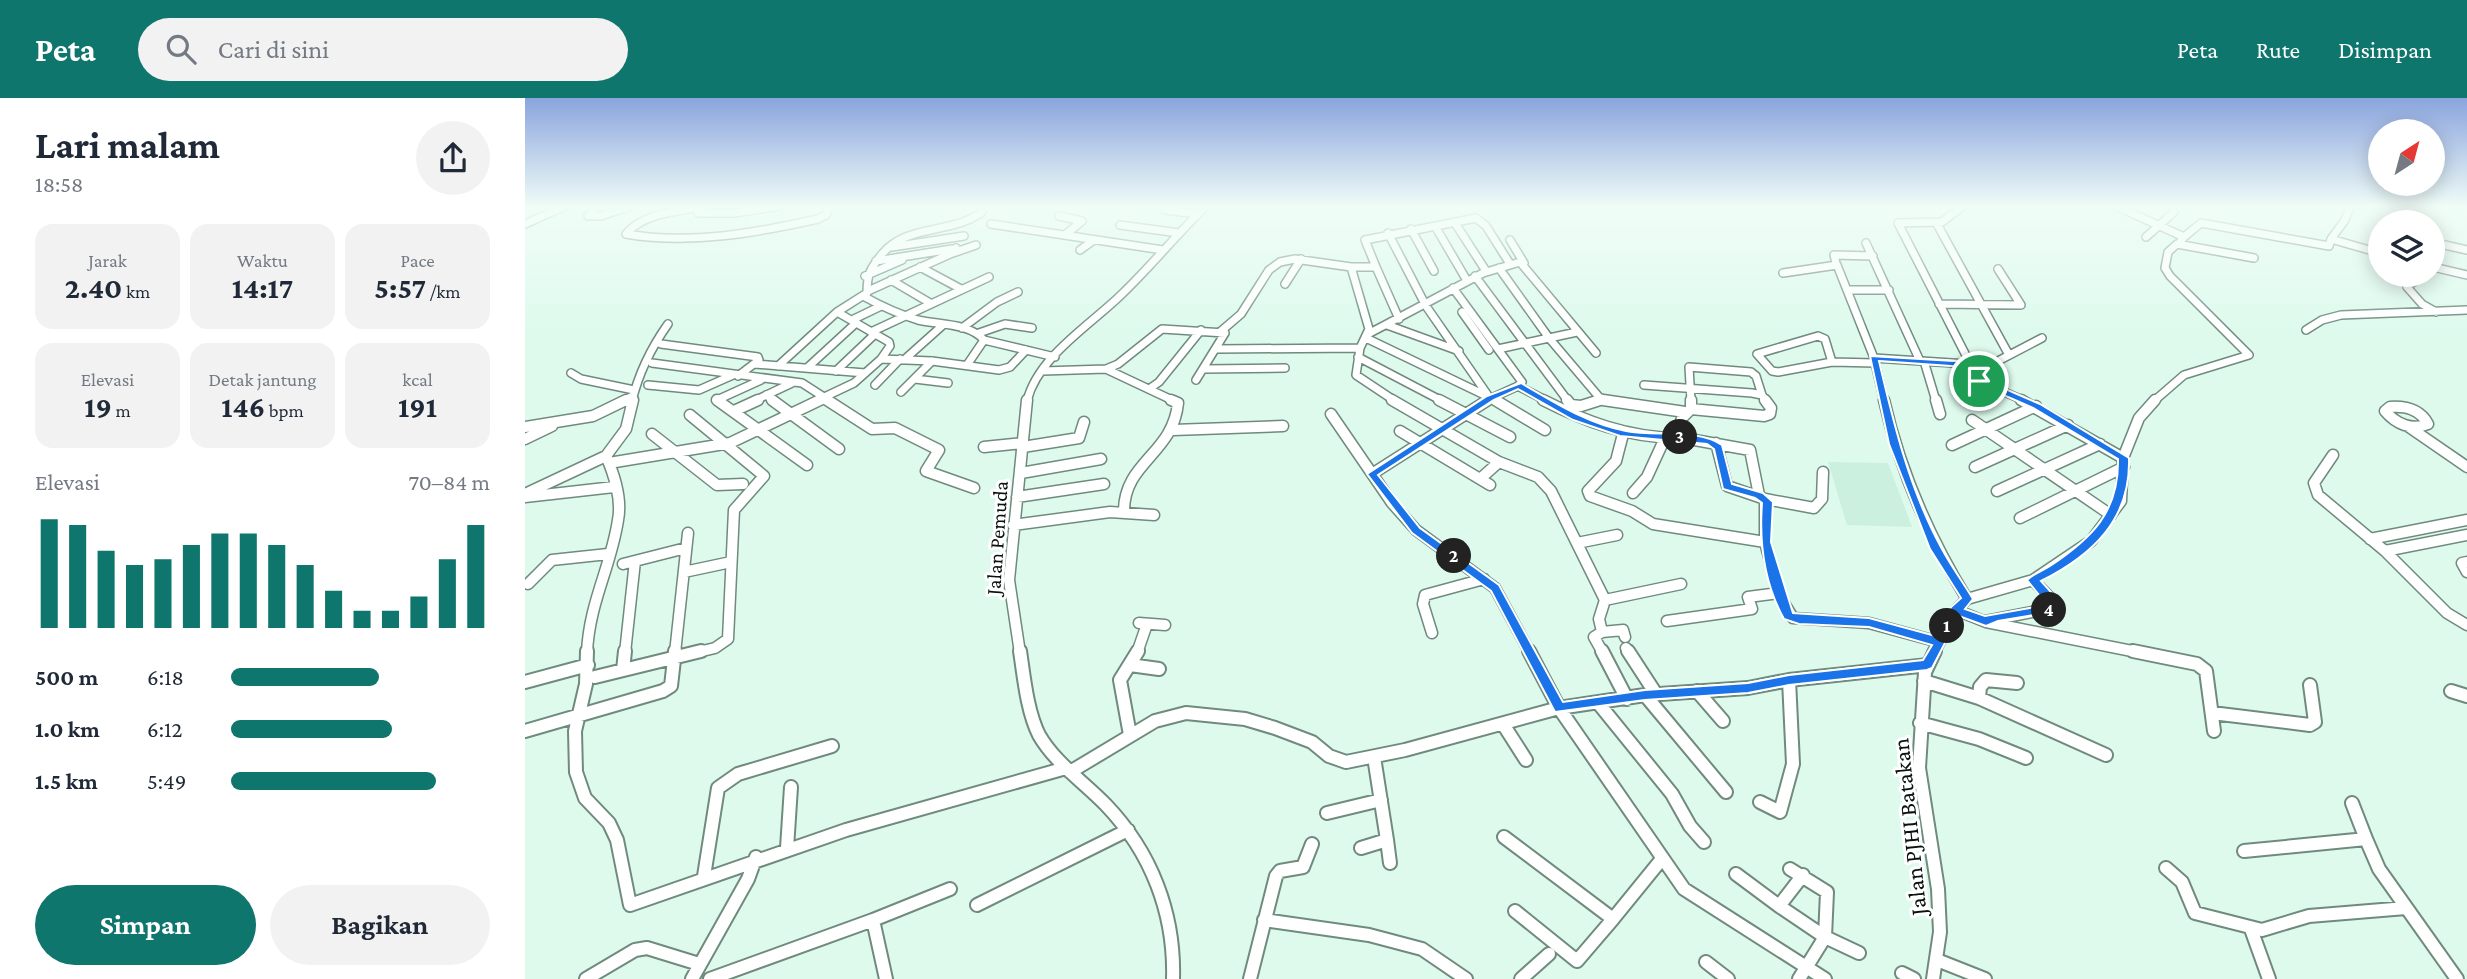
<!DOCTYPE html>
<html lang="id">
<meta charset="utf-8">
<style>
:root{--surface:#fff;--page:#f2f2f3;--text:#1f2937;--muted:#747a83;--accent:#0f766e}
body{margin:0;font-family:"Crimson Pro",serif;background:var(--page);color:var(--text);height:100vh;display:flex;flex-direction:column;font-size:26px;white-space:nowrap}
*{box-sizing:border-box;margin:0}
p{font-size:23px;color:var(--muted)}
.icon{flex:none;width:38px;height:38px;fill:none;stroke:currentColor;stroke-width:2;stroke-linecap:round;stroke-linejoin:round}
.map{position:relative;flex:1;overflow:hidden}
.details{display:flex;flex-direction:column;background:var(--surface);width:525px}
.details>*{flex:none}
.needle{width:46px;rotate:36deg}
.buttons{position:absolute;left:1843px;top:21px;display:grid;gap:14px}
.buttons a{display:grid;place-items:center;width:77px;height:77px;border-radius:50%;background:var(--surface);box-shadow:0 4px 18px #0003;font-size:35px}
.pin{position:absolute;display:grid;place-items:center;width:60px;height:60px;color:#fff;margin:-30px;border:4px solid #fff;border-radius:50%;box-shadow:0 2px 7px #0007}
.km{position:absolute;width:35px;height:35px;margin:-18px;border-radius:50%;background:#222;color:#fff;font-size:19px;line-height:35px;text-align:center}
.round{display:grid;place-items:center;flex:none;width:74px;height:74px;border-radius:37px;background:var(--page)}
.overview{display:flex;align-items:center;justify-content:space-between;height:119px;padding:0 35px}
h1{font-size:38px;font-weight:700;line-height:52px}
.metrics{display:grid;grid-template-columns:repeat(3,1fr);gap:10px;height:119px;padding:7px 35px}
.metrics div{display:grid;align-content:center;border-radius:18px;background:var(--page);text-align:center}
.metrics b{font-size:30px;font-weight:700}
.metrics small{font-size:19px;font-weight:400}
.metrics p{font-size:19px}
.chart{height:196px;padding:14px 35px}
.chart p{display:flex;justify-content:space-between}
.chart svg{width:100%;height:126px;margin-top:7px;stroke:var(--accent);stroke-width:6}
.cta{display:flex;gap:14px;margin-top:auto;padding:14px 35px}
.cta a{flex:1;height:80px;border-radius:42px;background:var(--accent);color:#fff;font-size:28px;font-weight:700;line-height:80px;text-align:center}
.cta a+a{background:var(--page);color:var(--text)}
ul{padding:0 35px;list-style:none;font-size:23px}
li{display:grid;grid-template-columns:112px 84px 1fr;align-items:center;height:52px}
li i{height:18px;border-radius:9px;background:var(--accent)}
header{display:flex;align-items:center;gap:42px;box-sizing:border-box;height:98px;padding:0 35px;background:var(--accent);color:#fff}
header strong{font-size:33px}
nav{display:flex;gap:38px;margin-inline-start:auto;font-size:24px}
.search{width:490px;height:63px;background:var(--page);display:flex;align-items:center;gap:18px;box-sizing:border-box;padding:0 24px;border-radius:38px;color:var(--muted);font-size:26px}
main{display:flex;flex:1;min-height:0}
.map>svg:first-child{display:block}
</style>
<header>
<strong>Peta</strong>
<div class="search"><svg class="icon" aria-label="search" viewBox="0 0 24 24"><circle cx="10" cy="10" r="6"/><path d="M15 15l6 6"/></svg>Cari di sini</div>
<nav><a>Peta</a><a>Rute</a><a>Disimpan</a></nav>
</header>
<main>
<section class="details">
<div class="overview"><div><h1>Lari malam</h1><p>18:58</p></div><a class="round"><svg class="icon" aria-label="share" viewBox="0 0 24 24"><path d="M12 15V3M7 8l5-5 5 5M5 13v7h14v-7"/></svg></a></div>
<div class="metrics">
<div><p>Jarak</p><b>2.40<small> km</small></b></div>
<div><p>Waktu</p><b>14:17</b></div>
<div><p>Pace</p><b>5:57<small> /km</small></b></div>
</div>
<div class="metrics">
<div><p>Elevasi</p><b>19<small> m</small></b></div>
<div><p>Detak jantung</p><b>146<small> bpm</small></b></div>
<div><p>kcal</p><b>191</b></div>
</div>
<div class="chart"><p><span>Elevasi</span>70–84 m</p>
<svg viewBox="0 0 160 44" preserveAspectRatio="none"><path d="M5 44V6M15 44V8M25 44V17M35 44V22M45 44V20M55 44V15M65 44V11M75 44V11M85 44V15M95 44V22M105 44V31M115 44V38M125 44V38M135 44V33M145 44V20M155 44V8"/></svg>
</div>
<ul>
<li><b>500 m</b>6:18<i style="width:57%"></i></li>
<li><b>1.0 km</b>6:12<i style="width:62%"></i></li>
<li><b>1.5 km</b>5:49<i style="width:79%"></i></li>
</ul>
<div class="cta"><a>Simpan</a><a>Bagikan</a></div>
</section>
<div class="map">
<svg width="1942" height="881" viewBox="0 0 1942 881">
<rect width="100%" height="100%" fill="#defaed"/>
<path fill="#ccf0e0" d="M1303,364l60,1 24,64 -65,-2z"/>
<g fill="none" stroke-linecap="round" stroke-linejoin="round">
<defs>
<path id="minor-far2" d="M72,108l-9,10h13l30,-10
M183,108c-27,5 -64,6 -82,28 64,11 129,-1 192,-15l8,-4 3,-9
M1438,108l-21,16 -44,1 77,150
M1591,108l68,31 -4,5
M640,112l33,4
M457,114c-31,23 -74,11 -100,42 -12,15 -15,20 -15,39l-30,19 52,30 1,4 -9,13 51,2 67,9 11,-3 16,-17
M173,115h37l44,-7
M534,118l23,5 -17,14
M930,125l31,48
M0,126l40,-18
M466,126l172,26
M1412,126l72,131
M595,127l59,8
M910,128l31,53
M886,131l23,42
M863,135l38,73 61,88
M1621,139l28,-25
M1659,139l17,-14 128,23 2,-7 49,14
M1806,141l14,-19 5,-14
M985,142l14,23
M1341,145l54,118
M1911,145l31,7
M367,149l72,-11
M555,152l14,-10
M425,156l26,-9
M351,163l76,-12
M1311,165l-2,-8 39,1
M395,169l41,22
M851,169l23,52
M1908,169l34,8
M974,170l50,70 50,59 9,4
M1258,175l54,-8 37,93 10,43
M1897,177l-15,12 15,17 14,8
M340,178l37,-16
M950,178l93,125
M366,182l39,23
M760,186l16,-25
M928,190l69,94 -4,4
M1322,192h42
M343,193l82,-37 6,-6
M338,198c18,10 35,18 55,24 22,5 51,3 66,20l71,17
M1414,206l82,1 -23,-36
M937,214l27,38
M329,221l27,-13
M862,227l72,26
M437,230l35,-26 21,-10
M1781,232l16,-10 19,-5 126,-5
M346,234l118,-55
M695,234l21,-18 28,-44 11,-8 15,-3 56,8
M454,235l26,-9 27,4
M843,236l115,-61 37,-11 76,91
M1293,238l7,3 7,23 -54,10 -6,-1 -15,-17z
M841,240l131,63
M136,246l97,13 1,3 -21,16
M693,251l142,-1
M973,251l79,-17
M833,259l84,44
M1349,260l94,6
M380,261l38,-34
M1399,263l12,40
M1307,264l43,1
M127,265l150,20 28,18
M230,266l110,9
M442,267l17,-25
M253,268l59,-54
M282,270l49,-45
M581,271l12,-5 44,-35 63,4 -29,47
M679,271l81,-1
M311,273l39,-37
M518,273l63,-2 68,32
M46,275l10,6 53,11
M390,281l33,4
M1454,283l5,20
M123,287l51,5 34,-15
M350,287l25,-26
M1119,287l108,8 10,2 4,6
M993,288l29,15
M624,291l10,-7 42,-52
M376,294l31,-31
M241,297l9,6
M192,302l44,-20
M97,303l11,-5
M107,303c7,-29 19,-53 36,-77
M229,303l38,-18
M291,303l38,-18 27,-24
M502,303c11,-45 65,-77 96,-108 29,-28 54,-59 83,-87
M870,303l-39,-26 4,-27 9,-19 -18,-62h25l-11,-27 111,-22 10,8 24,38
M960,303l33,-15
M1070,303l7,-2
M1166,303l-2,-34 62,5 5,4 6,19
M1500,303l-46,-20 -4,-8 67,-35
M1629,303l30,-26 65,-20 -79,-79 -5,-8 3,-16 9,-8 77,14"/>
<path id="minor-far1" d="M192,302l90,65
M247,302l67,49
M302,302l45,29 23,-1 44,22 -13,21 48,17
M867,302l107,62 39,15 13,14 54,109 -6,19 3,13 -8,5 9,16
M914,302l71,37
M970,302l50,30
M1018,302c43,22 84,37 133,38l6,-20 8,-8
M1042,302l4,5 10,1 19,-6
M1078,302l82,12
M1166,302v9
M1359,302c16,71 45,137 83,199
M1411,302l4,14
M1865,309c16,-1 30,2 38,17 -16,7 -32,0 -43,-13z
M1166,311l73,7 6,-2 1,-6 -6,-8
M209,313l24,-11
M806,316l61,89 24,27 79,58 35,65
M165,317l74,61 -30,34 -6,129 -13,9 -21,5
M1447,322l139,95
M0,329l68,-11 33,-16
M1884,329l58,40
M648,332l110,-4
M875,333l90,54
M127,336l65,51 26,-1
M1098,336l-7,27 -28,30 2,5 42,15 21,13 112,18 14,53 14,23 76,5 70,19
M1153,339l72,13 9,45
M0,341l27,-13
M1191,345l11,43 38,13 49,9 8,-9 1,-27
M1427,347l84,-39
M459,349l39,-4
M498,349l56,-9 5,-16
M1808,357l-19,28 4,12 67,56 62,62 20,12
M1598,360l16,-40 16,-18
M84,365l121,-20 90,-43
M1450,369l93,-42
M496,375l80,-14
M847,376l116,-74
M955,381l19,-17
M1472,393l103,-47
M1108,395l14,-16 18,-39
M0,396l81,-38
M0,399l89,-10
M492,399l87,-13
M1240,401v43
M599,413c0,-49 49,-57 54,-108l-7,-3
M1495,420l104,-51
M488,427l97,-13 44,3
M1845,441l97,-19
M1052,445l40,-8
M1860,453l82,-16
M1942,464l-5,1 5,9
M98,466l63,-16
M159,474l47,-10
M3,486l24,-24 56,-6
M1080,502l76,-16
M1431,512l30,12 156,31
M1142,523l85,-12 -4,-12 31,-4
M1461,523l67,-13 1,-6 -21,-22
M614,525l26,2
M1077,534l21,-2 2,7
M907,535l-9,-29 2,-9 59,-16
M1101,550l3,5
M62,555c2,-50 24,-86 31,-133 4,-20 -4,-46 -12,-64l20,-27 7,-29
M100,555l10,-92
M150,555l13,-120
M495,555l-11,-73 18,-180
M612,555l10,-29
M1409,555l22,-43 11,-11 66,-19 58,-39 30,-40 2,-43 -102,-58"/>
<path id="minor" d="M62,553l-1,33 -11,47 1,41 9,26 24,25 8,17 13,65 216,-75 220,-62
M495,553c4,26 7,60 19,84 16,28 45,47 67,70 45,47 69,108 67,174
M1004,553l30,57 125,181 141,90
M1077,553l25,48
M1103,553l28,43
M1608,553l64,13 9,7 8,60
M605,567l29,4
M98,572l2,-19
M70,579l106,-26
M1399,583l55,17 127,57
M0,584l63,-17
M1172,593l26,30
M1926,593l16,5
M1120,597l81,97
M1454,600l1,-11 6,-7 31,3
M1074,606l73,90 18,32 14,16
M1687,615l98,12 5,-3 -5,-37
M1395,625l59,16 47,19
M978,626l23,36
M0,633l138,-40 8,-5 4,-35
M605,637l-10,-55 18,-29
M545,674l85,-51 31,-8 59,6 30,9 37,14 17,14 17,6 59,-12 154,-42 86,-13 103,-7 41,-8 139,-15
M1235,704l20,10 13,-48 -4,-84
M1827,705l14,36
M802,715l54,-13
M979,739l109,82 48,-59
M862,742l3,23
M262,750l4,-61
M836,750l26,-8 -13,-83
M1719,753l122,-12 13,30 78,110
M1641,770l16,14 13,31 67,17 47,-14 97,-8
M1265,771l37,23 -2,45 34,16
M1211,776l43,32
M179,778l14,-88 20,-14 94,-28
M452,807l151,-75
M990,813l62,50 36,-42
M348,822l77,-31
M739,822l105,15 53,14 44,30
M1726,831l18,50
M1412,862l48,19
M1181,864l22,17
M1377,875l12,6
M61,881l49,-29 12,-2 52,16
M167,881l56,-100 8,-22
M185,881l163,-59 13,59
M725,881l26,-103 4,-5 23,-4 9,-23
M996,881l28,-25
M1274,881l26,-42 -46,-31 24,-31
M1408,881l7,-47 -2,-43 -19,-121 6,-96 10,-21"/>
</defs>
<use href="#minor-far2" stroke="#708a7e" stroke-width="10"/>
<use href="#minor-far1" stroke="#708a7e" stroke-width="13"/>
<use href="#minor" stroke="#708a7e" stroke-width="16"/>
<use href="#minor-far2" stroke="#fff" stroke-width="7"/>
<use href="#minor-far1" stroke="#fff" stroke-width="10"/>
<use href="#minor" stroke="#fff" stroke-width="12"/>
</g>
<linearGradient id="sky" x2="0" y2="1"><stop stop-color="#8aa4de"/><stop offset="0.47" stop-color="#f0fdf7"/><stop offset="1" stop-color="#f0fdf7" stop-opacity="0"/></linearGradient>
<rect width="1942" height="232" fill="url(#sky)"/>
<path fill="#1a73e8" stroke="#fff" stroke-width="2" fill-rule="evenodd" d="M1345,258l101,6 11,17 58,25 89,54c2,61 -36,97 -88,123l19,21 -2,9 -60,10 -12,5 -27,-10 -27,52 -5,2 -138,15 -41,8 -103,7 -90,12 -64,-121 -79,-58 -45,-59 120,-78 34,-13c33,19 67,41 105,48 29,6 71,-3 96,14l10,39 31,9 10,9 -2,40 22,71 76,5 67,18 15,-29 10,-9 -31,-49 -41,-105zM1354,263l86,6 11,16 57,25 85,51c1,53 -26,79 -68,107 -8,5 -17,8 -23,14l20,25 -62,11 -20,-7 8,-10c-10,-17 -22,-33 -31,-50 -32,-58 -48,-124 -63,-188zM993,291l55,31 47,16 87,8 7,5 9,40 32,9 7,5c-3,40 2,80 22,116l15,5 70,3 63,18 -9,15 -134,15 -41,8 -103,7 -82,12 -64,-117 -79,-57 -42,-53 116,-75z"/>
<g text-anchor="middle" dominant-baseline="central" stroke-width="6" stroke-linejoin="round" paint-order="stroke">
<g font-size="21" fill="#08120e" stroke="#fff">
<text transform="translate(472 440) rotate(-86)">Jalan Pemuda</text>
</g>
<g font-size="24" fill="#08120e" stroke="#fff">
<text transform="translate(1384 729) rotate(-96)">Jalan PJHI Batakan</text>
</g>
</g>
</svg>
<div class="buttons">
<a><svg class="needle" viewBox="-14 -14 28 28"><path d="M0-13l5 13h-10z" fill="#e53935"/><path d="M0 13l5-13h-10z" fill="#747a83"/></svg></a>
<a><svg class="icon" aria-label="layers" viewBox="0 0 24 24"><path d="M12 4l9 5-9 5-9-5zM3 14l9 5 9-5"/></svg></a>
</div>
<div class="pin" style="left:1454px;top:283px;background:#1e9e55"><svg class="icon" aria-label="arrive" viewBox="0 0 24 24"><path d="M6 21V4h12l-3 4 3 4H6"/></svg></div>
<b class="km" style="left:1422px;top:528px">1</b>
<b class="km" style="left:929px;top:458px">2</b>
<b class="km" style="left:1155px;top:339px">3</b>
<b class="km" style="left:1524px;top:512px">4</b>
</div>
</main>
